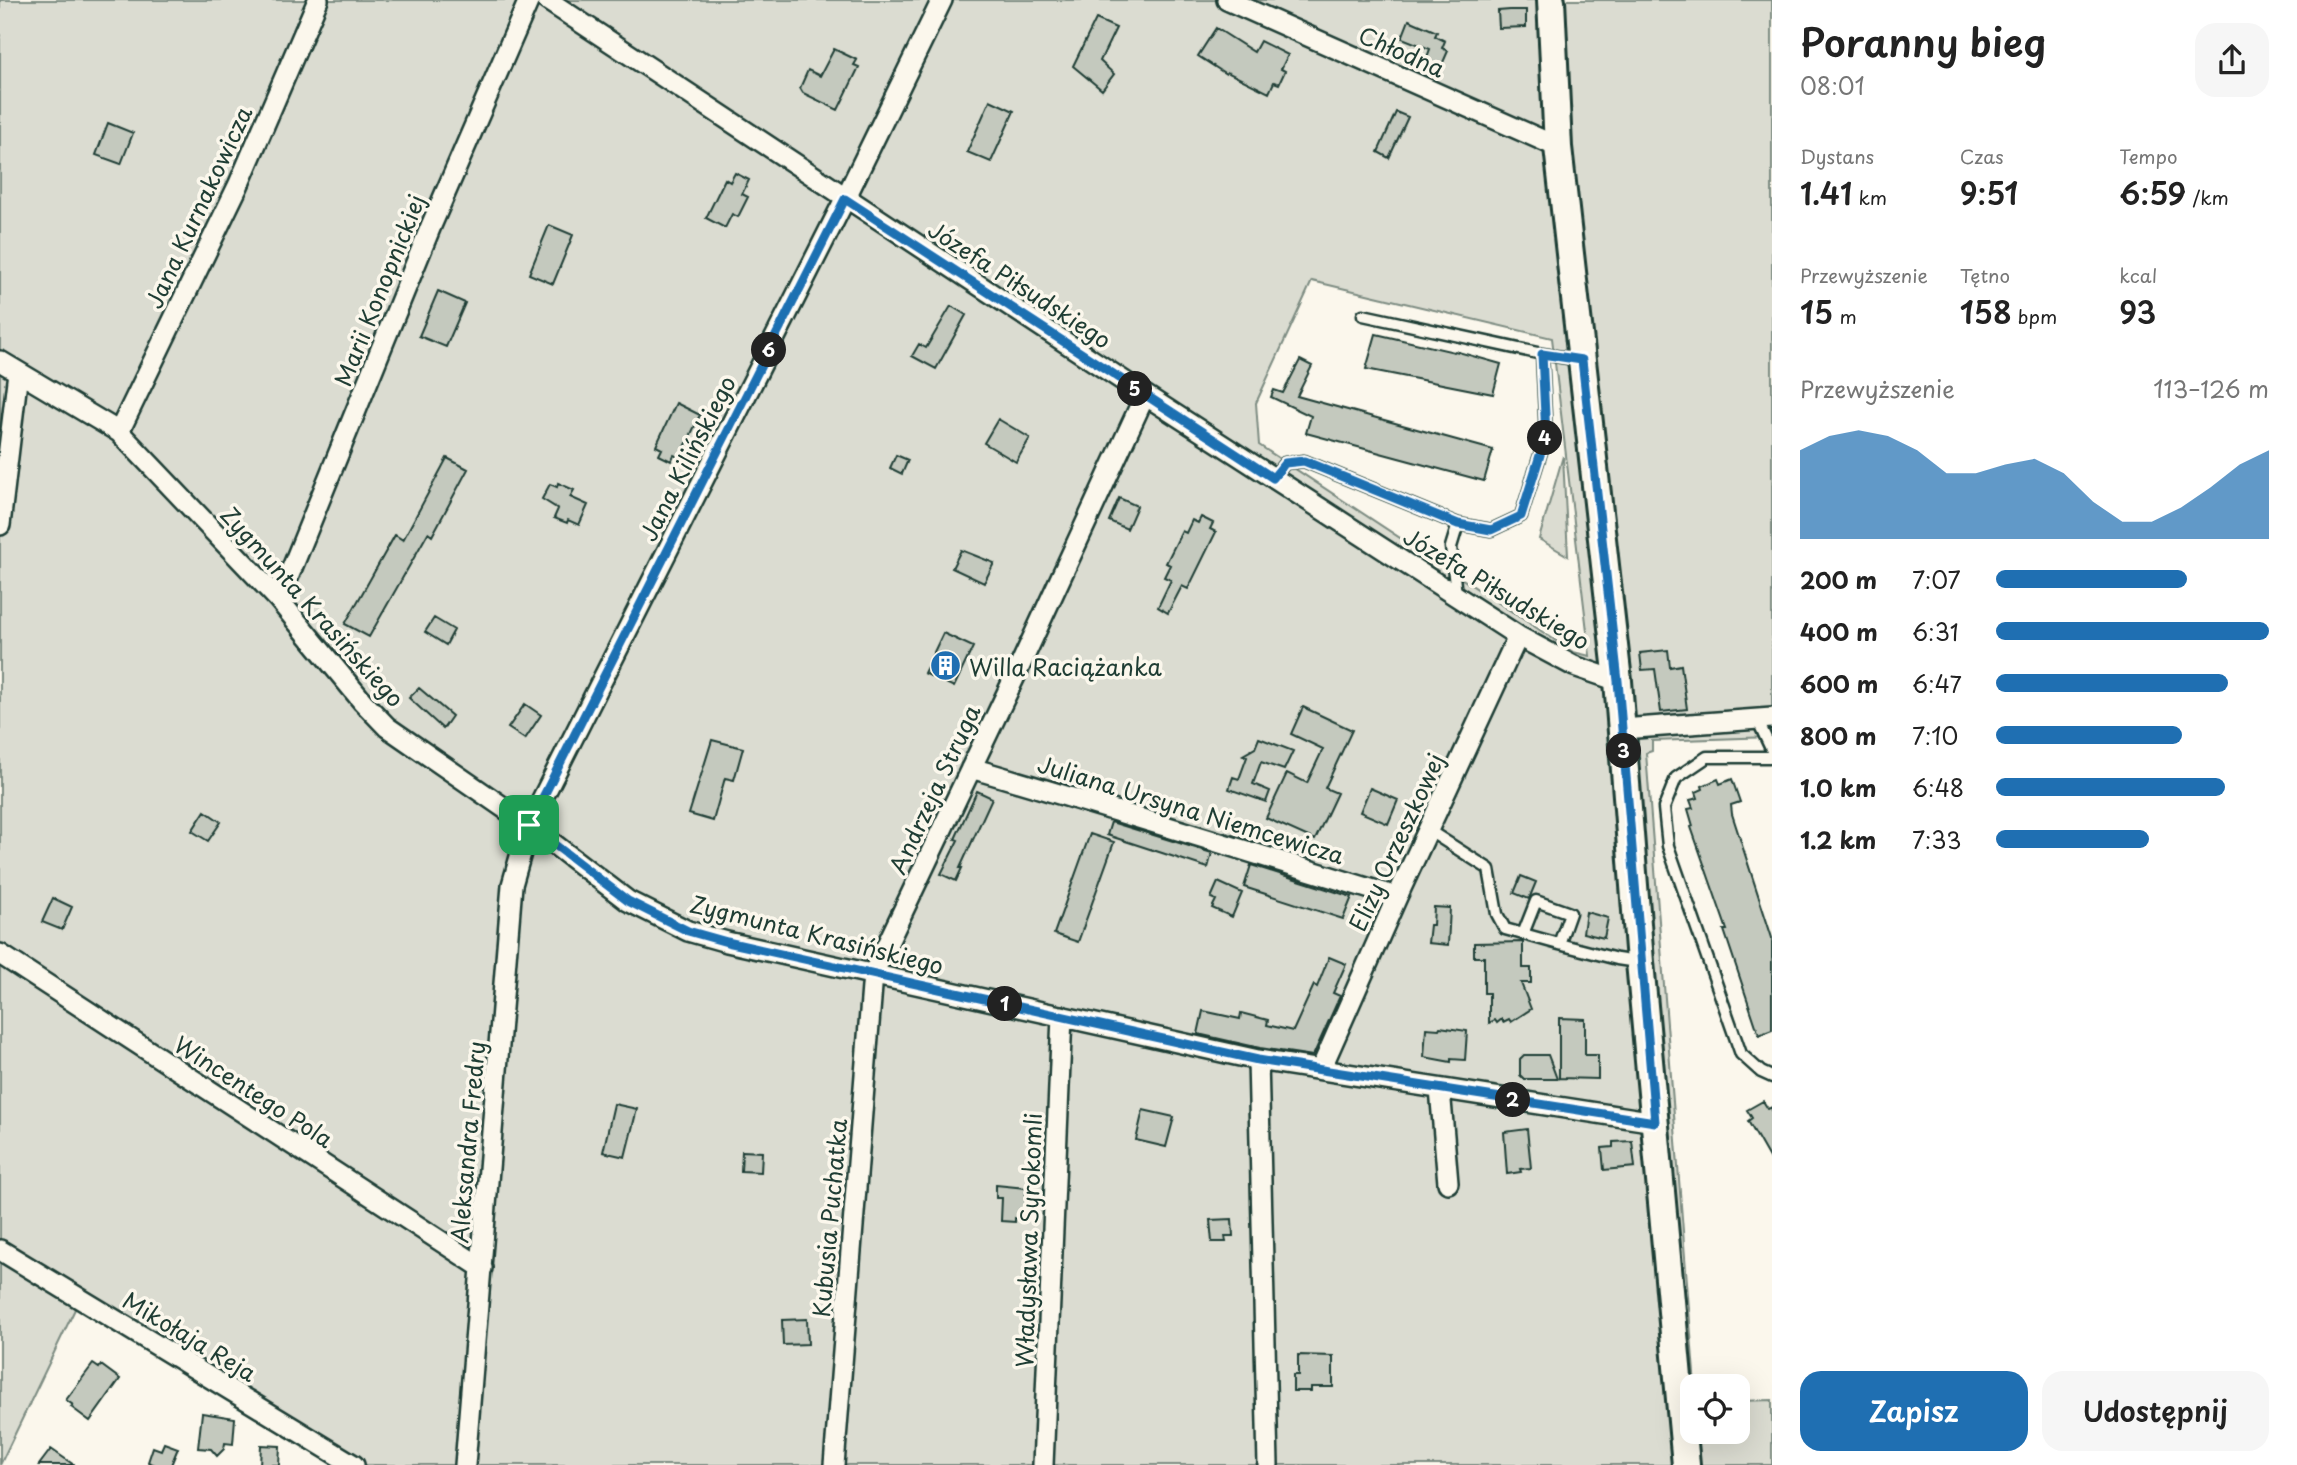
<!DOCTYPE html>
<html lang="pl">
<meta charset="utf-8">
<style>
:root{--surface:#fff;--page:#f6f6f6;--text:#222;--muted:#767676;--accent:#1f6fb2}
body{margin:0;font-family:"Playpen Sans",sans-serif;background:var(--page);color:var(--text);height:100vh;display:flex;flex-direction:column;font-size:26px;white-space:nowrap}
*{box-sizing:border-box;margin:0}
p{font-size:23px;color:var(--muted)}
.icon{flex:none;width:38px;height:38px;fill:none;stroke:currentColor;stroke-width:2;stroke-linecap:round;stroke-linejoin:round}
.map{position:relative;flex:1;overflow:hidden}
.drawer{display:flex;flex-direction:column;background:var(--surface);width:525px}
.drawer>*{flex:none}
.tools{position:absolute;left:1680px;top:1374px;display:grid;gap:14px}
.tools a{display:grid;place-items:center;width:70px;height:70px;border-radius:14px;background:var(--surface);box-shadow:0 7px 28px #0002;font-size:35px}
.pin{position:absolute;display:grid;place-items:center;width:60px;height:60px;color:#fff;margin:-30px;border-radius:14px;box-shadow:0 4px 10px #0006}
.km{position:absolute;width:35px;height:35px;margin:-18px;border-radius:50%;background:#222;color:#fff;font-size:19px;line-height:35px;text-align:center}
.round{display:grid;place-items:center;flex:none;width:74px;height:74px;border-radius:21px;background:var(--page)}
.headline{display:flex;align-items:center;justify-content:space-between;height:119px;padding:0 28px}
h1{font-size:38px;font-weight:600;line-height:52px}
.metrics{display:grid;grid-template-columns:repeat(3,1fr);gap:10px;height:119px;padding:7px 28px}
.metrics div{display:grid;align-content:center}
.metrics b{font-size:30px;font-weight:600}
.metrics small{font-size:19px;font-weight:400}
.metrics p{font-size:19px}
.chart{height:196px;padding:14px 28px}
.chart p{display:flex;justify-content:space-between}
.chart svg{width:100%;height:126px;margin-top:7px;fill:var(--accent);opacity:.7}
.button{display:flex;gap:14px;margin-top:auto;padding:14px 28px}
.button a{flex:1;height:80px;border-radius:21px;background:var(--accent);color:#fff;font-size:28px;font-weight:600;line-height:80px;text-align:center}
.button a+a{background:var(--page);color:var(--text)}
ul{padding:0 28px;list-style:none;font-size:23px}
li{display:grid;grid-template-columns:112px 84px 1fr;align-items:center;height:52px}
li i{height:18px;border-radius:9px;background:var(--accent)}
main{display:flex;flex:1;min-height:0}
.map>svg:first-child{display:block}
</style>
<main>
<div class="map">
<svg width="1772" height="1465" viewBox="0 0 1772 1465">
<rect width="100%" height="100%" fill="#fbf7ec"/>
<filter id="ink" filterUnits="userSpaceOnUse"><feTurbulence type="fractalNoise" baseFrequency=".0143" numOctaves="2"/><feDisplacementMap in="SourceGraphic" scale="14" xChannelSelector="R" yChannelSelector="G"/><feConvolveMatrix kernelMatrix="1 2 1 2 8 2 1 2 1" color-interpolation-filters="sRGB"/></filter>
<g filter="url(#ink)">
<path fill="#dbdcd1" stroke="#7d8c82" stroke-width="2" fill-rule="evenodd" d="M0,0h1772v737l-120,4v10l-6,2 49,633h-3v46h46v-31l34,-1v65h-1438l-258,-158 -76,158zM1312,281l240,57 38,318 -17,-4 -314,-207 -3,-42z
M1563,456l5,100 -29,-17z"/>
<path fill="#c4c9be" stroke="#1f3d34" stroke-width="2" d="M1510,10h16v17l-27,1 -1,-17z
M1096,19l20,9 -16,33 14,13 -12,16 -29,-24z
M1409,20l28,12 -2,4 10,5 -3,7 6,3 -7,16 -15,-7 4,-11 -28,-11z
M1216,28l38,24 6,-11 28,14 -7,14 4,2 -6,13 -5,-2 -5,11 -42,-21 -1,2 -28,-18z
M834,49l23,11 -3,5 5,2 -21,43 -35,-17 -3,-5 8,-18 12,6z
M990,100l24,11 -23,51 -24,-10z
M1396,112l12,5 -19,41 -11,-6z
M108,123l25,10 -12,31 -25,-9z
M735,173l14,7 -7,14 6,3 -10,20 -6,-3 -7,14 -19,-10 19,-39 5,3z
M549,225l24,10 -20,49 -24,-10z
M438,291l27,12 -19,44 -27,-11z
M951,306l15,9 -30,54 -24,-13 7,-12 7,4z
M1376,334l78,18 1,-1 46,13 -8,30 -127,-25z
M1300,360l12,6 -15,30 196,54 -9,31 -178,-48 5,-17 -40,-19 3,-7 9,3z
M676,403l24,12 -20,43 -6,-3 -3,6 -12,-6 3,-6 -6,-3z
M998,419l32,19 -14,24 -32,-19z
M896,455l12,5 -6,14 -12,-6z
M447,458l21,11 -36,67 -4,-3 -59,104 -24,-13 50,-89 8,5z
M558,483l16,7 -4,7 18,8 -9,20 -11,-5 -1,3 -13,-5 4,-9 -16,-10 8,-15 7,3z
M1119,498l18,8 -10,23 -18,-8z
M1201,517l12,6 -3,6 6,3 -28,57 -6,-3 -14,27 -10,-6 13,-27 -7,-3 6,-12 -4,-2 16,-32 4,2 6,-13 6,3z
M961,550l33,13 -10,20 -32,-15z
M434,618l20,12 -8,15 -21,-13z
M943,633l30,14 -19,40 -30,-14z
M1668,650l2,17 11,-2 6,44 -26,3 -6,-43 -13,1 -2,-17z
M419,688l33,28 -9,13 -34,-31z
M525,704l16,11 -16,24 -17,-11z
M1303,707l49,23 -27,58 12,5 -22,47 -49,-22 21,-45 20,10 16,-34 -32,-15z
M1259,738l34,13 -9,19 -23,-8 -8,22 17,7 -4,11 -37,-13 4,-12 6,2 8,-22 -4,-2 12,-7z
M712,740l31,8 -9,32 -9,-2 -12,43 -24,-7z
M1718,779l2,5 12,-5 8,23 -9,3 1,9 40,124v92l-13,5 -35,-105h3l-36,-103 2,-1 -5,-17 5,-1 -3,-8 8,-2 -2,-6 7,-3 -1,-3z
M1370,788l28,12 -10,24 -28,-12z
M977,791l15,7 -32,70h2l-6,13 -15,-7 17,-34 -3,-1z
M205,811l16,11 -13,19 -16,-10z
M1111,822l101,31 -4,15 -101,-33z
M1090,834l24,8 -36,100 -24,-8z
M1251,865l101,32 -9,22 -99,-32z
M1521,876l15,6 -7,17 -15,-6z
M1218,882l24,11 -10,24 -20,-9 4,-8 -5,-2z
M53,898l19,9 -10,23 -20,-8z
M1434,907l16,1 -2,37 -20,-2 2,-18h3z
M1586,912l22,6 -4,20 -21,-5z
M1523,942v26h8v15h-10l10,26 -20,13 -2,-3 -6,3 -1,-3 -5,4 -2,-3 -6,3v-30h-5v-36h-10v-14z
M1329,957l17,7 -13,29 7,3 -27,60 -53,-8 -62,-14 5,-23 37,8 1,-6 27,7 -1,5 26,6 21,-46 3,2z
M1559,1018l26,1v36h13v24l-39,-1z
M1440,1027l27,4 -2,29 -14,-1v3l-27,-5 2,-29 13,1z
M1524,1055h24l9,24h-33l-4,-4v-16z
M1763,1101l5,8 4,-2v56l-24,-42 4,-3 -5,-8z
M614,1104l23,5 -12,48 -22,-5z
M1143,1110l31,7 -8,30 -30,-7z
M1527,1129l4,39 -11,1 1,3 -14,2 -3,-42z
M1632,1141l3,26 -31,3 -2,-22 11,-1v-5z
M742,1151l20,1 -1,20 -20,-1z
M996,1185l30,3 -1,31 -10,-1v4l-14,-1 1,-23h-6z
M1232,1219l1,17h-8l1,6h-14l-2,-22z
M807,1319l1,25 -25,1 -1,-25z
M1298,1355l35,1v31h-22v4h-18v-16h5z
M93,1364l6,4 2,-3 19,14 -30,42 -19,-14 2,-2 -7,-5z
M202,1413l33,5 -2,26 -8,-1 -1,6 -7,7 -6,-7 -13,-1z
M164,1443l14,5 -7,17h-16l-7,-3 5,-15 8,3z
M261,1445l19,1 -1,19h-19z
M51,1449l23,16h-35z"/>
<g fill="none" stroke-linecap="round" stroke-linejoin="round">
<defs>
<path id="lane" d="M1363,315l179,39 39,6
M1273,478l12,-15 19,-2 154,63
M1456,595l-5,-48 7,-23 33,6 30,-14 25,-80 -4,-82
M1757,719l15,32
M1772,757h-65l-31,21 -12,30 4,38 73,208 20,18 11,5
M1428,830l61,39 8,45 8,15 54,15 11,-31 -34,-12 -13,33
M1559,944l58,15 20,3"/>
<path id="street" d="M547,0l598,395 373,241 56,30 44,15
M1227,0l331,147
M0,361l119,71 160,168 84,102 24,25 142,98 99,76 60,30 39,11 531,118 397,62
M119,432l119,-246 80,-186
M0,525l18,-153
M279,600l152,-374 98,-226
M1622,729l150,-11
M971,768c142,41 284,86 426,129
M0,954l482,314
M1258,1060l10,405
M1321,1069l76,-172 121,-261
M1440,1089l8,94
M0,1250l354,215
M465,1465l47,-580 17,-60 316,-626 97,-199
M834,1465l39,-491 145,-304 127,-275
M1043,1465l19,-449"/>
<path id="secondary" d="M1551,0l7,147 60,534 22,281 46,503"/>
</defs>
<use href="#lane" stroke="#1f3d34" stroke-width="15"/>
<use href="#street" stroke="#1f3d34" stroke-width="24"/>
<use href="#secondary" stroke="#1f3d34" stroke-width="32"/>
<use href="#lane" stroke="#fbf7ec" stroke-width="10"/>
<use href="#street" stroke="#fbf7ec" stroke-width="19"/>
<use href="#secondary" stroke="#fbf7ec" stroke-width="26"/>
</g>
</g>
<g fill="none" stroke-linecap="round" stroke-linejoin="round" filter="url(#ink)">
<defs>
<path id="route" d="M845,199l428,279 12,-15 19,-2 154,63 33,6 30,-14 25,-80 -4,-82 40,6 36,321 37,441 -397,-62 -531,-118 -39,-11 -60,-30 -99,-76z"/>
</defs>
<use href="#route" stroke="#fff" stroke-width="14"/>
<use href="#route" stroke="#1f6fb2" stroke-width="9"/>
</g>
<defs>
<symbol id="building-disc" viewBox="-11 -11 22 22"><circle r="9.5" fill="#1f6fb2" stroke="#fbf7ec"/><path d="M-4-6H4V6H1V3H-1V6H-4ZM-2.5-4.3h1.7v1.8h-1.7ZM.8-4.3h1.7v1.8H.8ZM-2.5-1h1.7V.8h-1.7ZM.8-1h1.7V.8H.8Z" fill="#fff"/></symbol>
</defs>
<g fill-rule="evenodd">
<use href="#building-disc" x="928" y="648" width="35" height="35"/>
</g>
<g text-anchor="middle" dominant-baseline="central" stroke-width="7" stroke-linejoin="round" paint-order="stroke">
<g font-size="23" fill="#1f3d34" stroke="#fbf7ec">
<text transform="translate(1402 51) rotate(24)">Chłodna</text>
<text transform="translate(198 207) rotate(-65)">Jana Kurnakowicza</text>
<text transform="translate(1020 284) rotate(33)">Józefa Piłsudskiego</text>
<text transform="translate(379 290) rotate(-68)">Marii Konopnickiej</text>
<text transform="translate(687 458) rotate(-63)">Jana Kilińskiego</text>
<text transform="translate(1497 588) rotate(31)">Józefa Piłsudskiego</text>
<text transform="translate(313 606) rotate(48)">Zygmunta Krasińskiego</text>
<text transform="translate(934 789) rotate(-65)">Andrzeja Struga</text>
<text transform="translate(1191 809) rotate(17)">Juliana Ursyna Niemcewicza</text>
<text transform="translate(1396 842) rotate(-65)">Elizy Orzeszkowej</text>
<text transform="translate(817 934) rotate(14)">Zygmunta Krasińskiego</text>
<text transform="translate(254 1091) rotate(33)">Wincentego Pola</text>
<text transform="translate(467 1142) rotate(-85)">Aleksandra Fredry</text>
<text transform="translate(829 1218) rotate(-85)">Kubusia Puchatka</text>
<text transform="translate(1028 1240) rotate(-88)">Władysława Syrokomli</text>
<text transform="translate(190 1336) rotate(31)">Mikołaja Reja</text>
</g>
<g font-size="23" fill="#1f3d34" stroke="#fbf7ec" text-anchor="start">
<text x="969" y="666">Willa Raciążanka</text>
</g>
</g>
</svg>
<div class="tools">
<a><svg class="icon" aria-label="locate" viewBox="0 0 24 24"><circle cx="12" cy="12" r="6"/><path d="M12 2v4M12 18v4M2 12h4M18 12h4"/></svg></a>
</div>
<div class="pin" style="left:529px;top:825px;background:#1e9e55"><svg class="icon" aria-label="arrive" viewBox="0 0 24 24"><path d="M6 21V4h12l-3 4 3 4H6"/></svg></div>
<b class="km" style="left:1005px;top:1004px">1</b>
<b class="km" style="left:1513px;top:1100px">2</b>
<b class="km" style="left:1624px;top:751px">3</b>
<b class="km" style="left:1545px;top:438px">4</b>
<b class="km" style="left:1135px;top:389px">5</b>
<b class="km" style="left:769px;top:350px">6</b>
</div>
<section class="drawer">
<div class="headline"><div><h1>Poranny bieg</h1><p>08:01</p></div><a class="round"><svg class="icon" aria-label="share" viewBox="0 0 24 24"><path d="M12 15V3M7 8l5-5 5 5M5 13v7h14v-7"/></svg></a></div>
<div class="metrics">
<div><p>Dystans</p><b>1.41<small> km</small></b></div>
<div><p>Czas</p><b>9:51</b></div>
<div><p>Tempo</p><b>6:59<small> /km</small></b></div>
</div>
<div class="metrics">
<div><p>Przewyższenie</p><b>15<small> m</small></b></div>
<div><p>Tętno</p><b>158<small> bpm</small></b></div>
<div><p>kcal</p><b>93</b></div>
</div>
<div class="chart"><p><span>Przewyższenie</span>113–126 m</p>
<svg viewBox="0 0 160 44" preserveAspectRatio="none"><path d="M0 44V13L10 8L20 6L30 8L40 13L50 21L60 21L70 18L80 16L90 21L100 31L110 38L120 38L130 33L140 26L150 18L160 13V44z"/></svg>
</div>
<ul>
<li><b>200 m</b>7:07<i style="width:70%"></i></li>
<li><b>400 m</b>6:31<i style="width:100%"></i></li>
<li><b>600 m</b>6:47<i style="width:85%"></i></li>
<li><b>800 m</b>7:10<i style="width:68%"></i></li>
<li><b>1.0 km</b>6:48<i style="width:84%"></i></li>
<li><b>1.2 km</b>7:33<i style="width:56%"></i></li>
</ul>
<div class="button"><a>Zapisz</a><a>Udostępnij</a></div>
</section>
</main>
